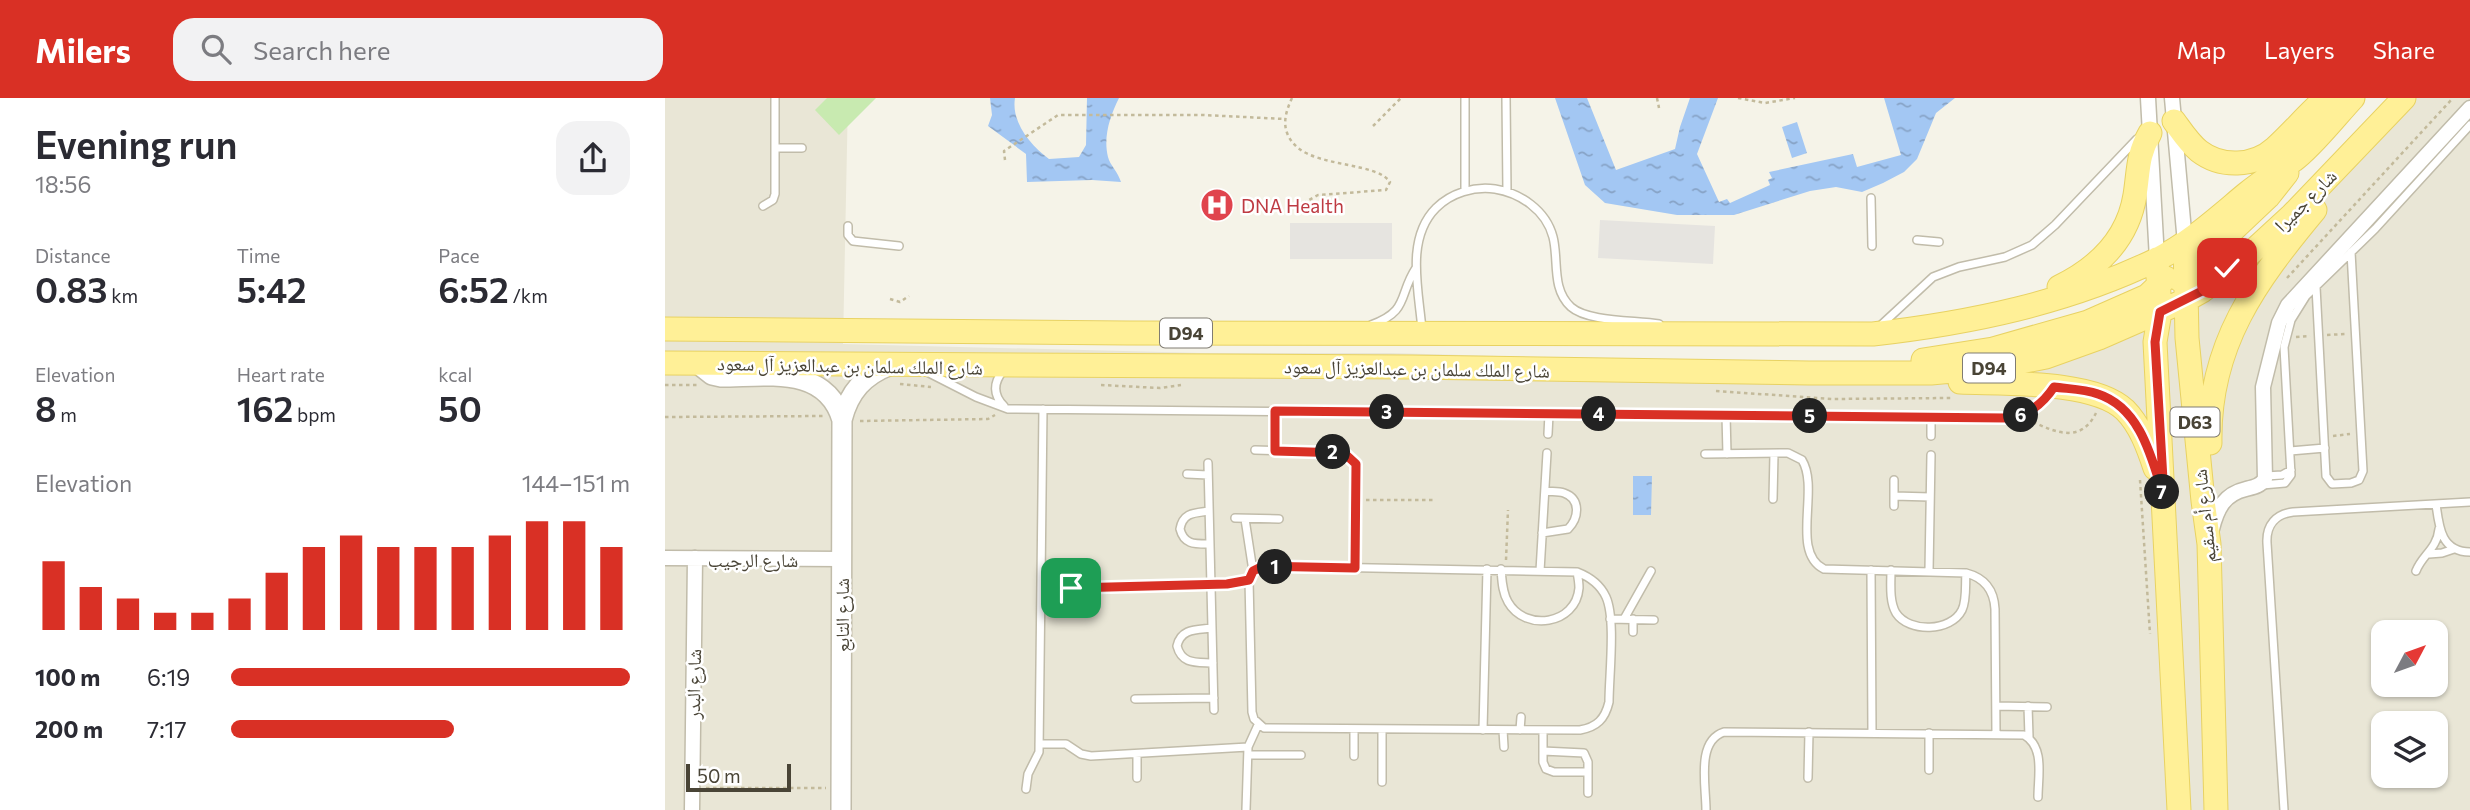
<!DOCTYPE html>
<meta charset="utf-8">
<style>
:root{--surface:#fff;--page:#f2f2f3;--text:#2b2b33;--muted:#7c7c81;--accent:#d93025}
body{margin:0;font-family:Commissioner,"Noto Naskh Arabic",sans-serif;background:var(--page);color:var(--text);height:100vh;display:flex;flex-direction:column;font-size:26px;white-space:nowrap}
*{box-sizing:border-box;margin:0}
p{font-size:23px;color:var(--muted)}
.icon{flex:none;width:38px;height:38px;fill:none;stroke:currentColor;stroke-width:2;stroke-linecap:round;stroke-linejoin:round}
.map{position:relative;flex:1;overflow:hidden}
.side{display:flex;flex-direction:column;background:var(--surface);width:665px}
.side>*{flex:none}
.needle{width:46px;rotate:49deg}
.buttons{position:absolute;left:1706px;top:522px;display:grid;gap:14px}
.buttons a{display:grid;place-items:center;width:77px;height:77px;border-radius:14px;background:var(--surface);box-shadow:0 2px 5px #0004;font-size:35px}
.scale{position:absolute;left:21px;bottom:18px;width:105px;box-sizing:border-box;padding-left:7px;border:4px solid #494436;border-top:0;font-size:19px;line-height:24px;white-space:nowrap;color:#494436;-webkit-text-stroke:5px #fff;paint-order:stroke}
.pin{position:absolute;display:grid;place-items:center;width:60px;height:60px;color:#fff;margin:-30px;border-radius:14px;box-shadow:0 4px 10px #0006}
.km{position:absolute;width:35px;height:35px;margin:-18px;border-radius:50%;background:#222;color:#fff;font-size:19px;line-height:35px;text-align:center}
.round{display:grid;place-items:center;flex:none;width:74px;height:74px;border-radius:21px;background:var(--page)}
.head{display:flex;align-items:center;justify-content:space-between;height:119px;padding:0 35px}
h1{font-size:38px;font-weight:600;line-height:52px}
.figures{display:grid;grid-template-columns:repeat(3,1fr);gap:10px;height:119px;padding:7px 35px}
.figures div{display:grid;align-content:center}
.figures b{font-size:35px;font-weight:600}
.figures small{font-size:19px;font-weight:400}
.figures p{font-size:19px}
.chart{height:196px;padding:14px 35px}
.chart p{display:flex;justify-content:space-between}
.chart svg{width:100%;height:126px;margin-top:7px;stroke:var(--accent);stroke-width:6}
ul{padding:0 35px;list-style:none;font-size:23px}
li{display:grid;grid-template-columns:112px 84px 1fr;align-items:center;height:52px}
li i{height:18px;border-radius:9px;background:var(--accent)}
header{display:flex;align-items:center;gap:42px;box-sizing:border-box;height:98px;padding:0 35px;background:var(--accent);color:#fff}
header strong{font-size:33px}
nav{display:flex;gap:38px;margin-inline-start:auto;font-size:24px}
.search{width:490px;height:63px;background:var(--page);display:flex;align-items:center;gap:18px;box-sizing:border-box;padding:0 24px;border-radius:21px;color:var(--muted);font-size:26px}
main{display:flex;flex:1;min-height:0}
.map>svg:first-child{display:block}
</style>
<header>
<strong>Milers</strong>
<div class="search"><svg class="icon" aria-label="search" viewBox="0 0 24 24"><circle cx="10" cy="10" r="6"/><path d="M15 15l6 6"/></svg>Search here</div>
<nav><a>Map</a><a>Layers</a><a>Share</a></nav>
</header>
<main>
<section class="side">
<div class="head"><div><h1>Evening run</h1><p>18:56</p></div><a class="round"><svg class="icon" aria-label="share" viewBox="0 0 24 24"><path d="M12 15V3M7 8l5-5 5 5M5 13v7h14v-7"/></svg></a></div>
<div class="figures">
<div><p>Distance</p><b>0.83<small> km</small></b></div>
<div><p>Time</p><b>5:42</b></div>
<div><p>Pace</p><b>6:52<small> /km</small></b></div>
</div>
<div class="figures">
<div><p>Elevation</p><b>8<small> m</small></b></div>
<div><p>Heart rate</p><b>162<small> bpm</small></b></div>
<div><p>kcal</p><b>50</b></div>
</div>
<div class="chart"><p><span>Elevation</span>144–151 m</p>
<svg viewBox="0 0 160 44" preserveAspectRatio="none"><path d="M5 44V20M15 44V29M25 44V33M35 44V38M45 44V38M55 44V33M65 44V24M75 44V15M85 44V11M95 44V15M105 44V15M115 44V15M125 44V11M135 44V6M145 44V6M155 44V15"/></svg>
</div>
<ul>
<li><b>100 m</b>6:19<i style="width:100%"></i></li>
<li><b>200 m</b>7:17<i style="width:56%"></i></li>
</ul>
</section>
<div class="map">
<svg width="1805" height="712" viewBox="0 0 1805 712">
<defs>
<pattern id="water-ripples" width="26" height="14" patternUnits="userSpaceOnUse" patternTransform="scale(1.75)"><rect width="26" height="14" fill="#a3c7f3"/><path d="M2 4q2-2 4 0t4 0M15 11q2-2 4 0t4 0" fill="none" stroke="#87a3c6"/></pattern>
</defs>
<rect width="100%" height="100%" fill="#f5f3e8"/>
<path fill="#e9e6d6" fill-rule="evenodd" d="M0,0h183l-5,246 358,9h189l357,10h120l98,-4 87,-17 157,-60 190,-184h71v712h-1805zM1718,534h53v52h-53zM1718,625h53v52h-53z"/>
<path fill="#c8eab0" d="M162,0h49l-37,37 -24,-25z"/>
<path fill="#e6e4e0" d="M935,122l115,6 -2,38 -115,-6z
M625,125h102v36h-102z"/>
<path fill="url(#water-ripples)" d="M325,0h25c-4,24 15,47 34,61l30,-2 7,-12 1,-47h32c-9,18 -16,39 -11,59 2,8 10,15 13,25l-29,-2 -65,2 -1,-28 -38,-28 4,-11z
M890,0h32l29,72 59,-21 5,-22 10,-29h28l-21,56 22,48 8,-3 3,4 40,-18 -2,-5 4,-2 -3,-6 84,-18 4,13 44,-12 -17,-57h71l-19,15 -19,46 -13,13 -21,11 -21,9 -26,-5 -26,4 -76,24h-57l-72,-12 -20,-18z
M1132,24l10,31 -15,5 -10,-31z
M968,378h19l-1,39h-18z"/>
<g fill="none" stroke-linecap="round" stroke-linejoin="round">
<defs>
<path id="service" d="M800,0v93
M841,0l1,93
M110,50h27
M1206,100l1,48
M98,108l10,-6 2,-6v-96
M183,128v9l5,6 46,5
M1252,142l22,2
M1651,189l10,189 6,8 19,-1 8,-3 4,-9 -12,-219
M706,227c39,-14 27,-30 45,-57
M1214,229l54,-50 26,-10 46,-10 27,-12 23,-20 82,-86
M757,232c-3,-39 -17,-91 14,-122 15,-15 38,-22 59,-19 25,4 51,21 58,48 6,23 -2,52 18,70 17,15 65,13 88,17
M338,273c-10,12 -10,24 1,35
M262,274l49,25 32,12 998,9c19,-2 35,-11 46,-27
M610,313v40
M1061,317l1,39
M883,336l1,-20
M1266,338v-19
M590,352l81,2 15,5 6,14 -2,97
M1625,353l35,-3
M1040,356l83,-1 14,7c18,29 -12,92 22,109l142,4c19,5 28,17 29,36l1,125
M543,365l6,247
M522,376l21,1
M1601,378l16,-1 9,-5
M1229,382v26
M1597,387l23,-2 6,-8 -7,-128 7,-27 15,-24 69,-67 95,-104
M1229,398l36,1
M1108,401l1,-45
M1771,406c3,23 5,48 34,48
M544,413c-14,2 -26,1 -29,18 4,16 15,15 30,15
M570,420l44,1
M580,421l8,52
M877,435l26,-4c11,-11 13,-30 -4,-36 -6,-2 -13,-1 -19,-2
M1764,456l13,-1 12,-4
M599,468l313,6c13,5 23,12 29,25 10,22 3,79 3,105 -4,17 -12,25 -29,28l-316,-2 -10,-9 -2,-7 -3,-132 4,-9z
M836,471c1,11 1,23 7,33 17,30 68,23 71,-14 0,-5 -1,-11 -2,-16
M1206,472l1,163
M1226,472c0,13 -2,31 5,43 13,20 55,19 66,-3 5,-10 3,-26 4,-37
M875,473l7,-118
M1264,473l2,-116
M1751,473c6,-16 21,-22 23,-42
M406,490l140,-3 38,-5
M945,521l44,1
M959,521l27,-48
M968,521v13
M547,530c-15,2 -31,0 -35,18 5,19 20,16 36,17
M470,601l79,-1
M1331,608l51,1
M1363,608l1,31
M717,632v52
M818,632l4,-161
M838,632l1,17
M855,632l1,-13
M878,632v32l3,7 8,3h34
M374,646h27l15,10 10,2 157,-9
M878,653l41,2 4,9v31
M472,656v24
M583,657h53
M689,658v-26
M1264,672v-37
M1143,680l1,-46
M361,691l2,-15 11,-22 4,-343
M581,712l2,-63 10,-22
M1041,712c0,-25 -10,-69 18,-78l300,3c21,12 14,41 14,62
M1619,712l-17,-267c-1,-18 9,-29 26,-31l177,-10"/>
<path id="minor" d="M1483,0l9,161
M1507,0l13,145
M1547,431c5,-20 12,-35 34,-40 8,-2 14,-3 19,-10l-2,-92 16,-64 9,-18 182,-197
M0,460l176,1
M27,712l3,-252"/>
<path id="tertiary" d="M33,266l14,11 9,2c46,0 105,-12 121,43
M176,712l1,-390c7,-28 22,-45 49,-55"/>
<path id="primary" d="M1509,23c8,11 15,22 25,30 22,17 55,16 76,-3 18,-16 33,-35 51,-50
M1520,145l2,95 16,163 6,43 7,266
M1492,161l3,53 -5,30 24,468
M1515,182l88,-83 19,-24
M1394,189c39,-19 69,-48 76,-92 4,-25 2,-39 15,-62
M0,231l462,4 746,1c97,-11 194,-31 283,-74 34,-17 61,-42 90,-66 16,-13 32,-23 48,-34 18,-13 43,-45 59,-62
M1258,262l70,-11 95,-27 59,-26 19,-18
M0,265l746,4 398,6h122l64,-6 51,-10 53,-19 87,-38 16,-9 40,-30 50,-46 112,-117
M1295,284c43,2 134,-2 165,28 15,15 23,37 30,58
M1545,345c-2,-98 46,-162 105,-233"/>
</defs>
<use href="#service" stroke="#c1bcaa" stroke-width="10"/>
<use href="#minor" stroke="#c1bcaa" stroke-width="17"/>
<use href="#tertiary" stroke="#c1bcaa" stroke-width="22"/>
<use href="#primary" stroke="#e8d263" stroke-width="25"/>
<path stroke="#c3ba9b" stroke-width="2.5" stroke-dasharray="3.5 3.5" stroke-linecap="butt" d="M627,0c-9,19 -11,35 6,50 24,19 79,15 92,34l-4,8 -68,5 -18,10
M992,0l2,10
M1073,0l27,5 30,-5
M708,28l28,-28
M340,62l-1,-9 54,-36h145l82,4
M1622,180l166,-180
M225,201l10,3 9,-6
M1662,237l18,-1
M1631,239l14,-1
M235,286l31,3
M0,287h32
M436,287l59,3 21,-3
M1051,293l116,8 119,-1
M0,319l158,-1
M195,323l128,-2 7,-4
M1368,324c24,11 48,21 63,-9
M1668,338l17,-2
M1475,382l10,154
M701,402h70
M841,462l2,-50
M41,690h120"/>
<use href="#service" stroke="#fff" stroke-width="7"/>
<use href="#minor" stroke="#fff" stroke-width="14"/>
<use href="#tertiary" stroke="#fff" stroke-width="19"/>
<use href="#primary" stroke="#fff097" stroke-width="23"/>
</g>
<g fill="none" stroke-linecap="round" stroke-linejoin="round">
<defs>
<path id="route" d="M406,490l156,-4 22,-4 4,-9 10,-5 92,2 1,-104 -12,-11 -69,-2v-40l731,7c22,-3 36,-13 48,-31 15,2 30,2 44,7 43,14 54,65 66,103l-9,-155 5,-30 42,-21 32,-23h-7"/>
</defs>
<use href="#route" stroke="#fff" stroke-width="14"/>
<use href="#route" stroke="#d93025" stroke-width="9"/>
</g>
<defs>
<symbol id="hospital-disc" viewBox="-11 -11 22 22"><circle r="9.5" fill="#e0444e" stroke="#fff"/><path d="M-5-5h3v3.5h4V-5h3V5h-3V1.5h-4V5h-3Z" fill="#fff"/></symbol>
</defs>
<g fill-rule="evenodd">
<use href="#hospital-disc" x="533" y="88" width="38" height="38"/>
</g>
<g text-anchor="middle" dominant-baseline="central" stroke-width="5" stroke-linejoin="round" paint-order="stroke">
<g fill="#fff" stroke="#807c72" stroke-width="2">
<rect x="495" y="220.5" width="52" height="29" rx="5"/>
<rect x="1298" y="255.5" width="52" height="29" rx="5"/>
<rect x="1505.5" y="309.5" width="49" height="29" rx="5"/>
</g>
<g font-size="18" font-weight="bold" fill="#494436">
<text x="521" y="235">D94</text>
<text x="1324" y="270">D94</text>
<text x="1530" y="324">D63</text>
</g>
<g font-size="19" fill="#494436" stroke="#fff">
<text transform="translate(1640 102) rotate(-45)">شارع جميرا</text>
<text transform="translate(185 267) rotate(1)">شارع الملك سلمان بن عبدالعزيز آل سعود</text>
<text transform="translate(752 270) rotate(1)">شارع الملك سلمان بن عبدالعزيز آل سعود</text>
<text transform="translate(1539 418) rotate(-96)">شارع أم سقيم</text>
<text x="88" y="461">شارع الرجيب</text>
<text transform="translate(176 517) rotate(-90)">شارع التابع</text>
<text transform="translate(28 586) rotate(-89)">شارع البدر</text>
</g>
<g font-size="19" fill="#be3a42" stroke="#fff" text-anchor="start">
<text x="576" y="107">DNA Health</text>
</g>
</g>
</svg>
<div class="buttons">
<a><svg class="needle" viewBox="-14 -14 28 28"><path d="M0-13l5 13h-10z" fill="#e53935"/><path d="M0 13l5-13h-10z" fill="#7c7c81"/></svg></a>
<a><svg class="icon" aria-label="layers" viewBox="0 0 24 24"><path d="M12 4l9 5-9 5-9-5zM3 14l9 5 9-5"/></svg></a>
</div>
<div class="scale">50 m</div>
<div class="pin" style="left:406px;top:490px;background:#1e9e55"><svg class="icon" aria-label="arrive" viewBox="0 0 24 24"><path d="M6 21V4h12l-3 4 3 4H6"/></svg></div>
<div class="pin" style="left:1562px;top:170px;background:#d93025"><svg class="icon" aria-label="check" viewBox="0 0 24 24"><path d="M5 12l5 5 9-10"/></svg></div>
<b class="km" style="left:610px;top:469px">1</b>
<b class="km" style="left:668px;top:354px">2</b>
<b class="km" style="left:722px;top:314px">3</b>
<b class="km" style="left:934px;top:316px">4</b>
<b class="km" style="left:1145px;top:318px">5</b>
<b class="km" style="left:1356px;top:317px">6</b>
<b class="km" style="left:1497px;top:394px">7</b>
</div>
</main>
